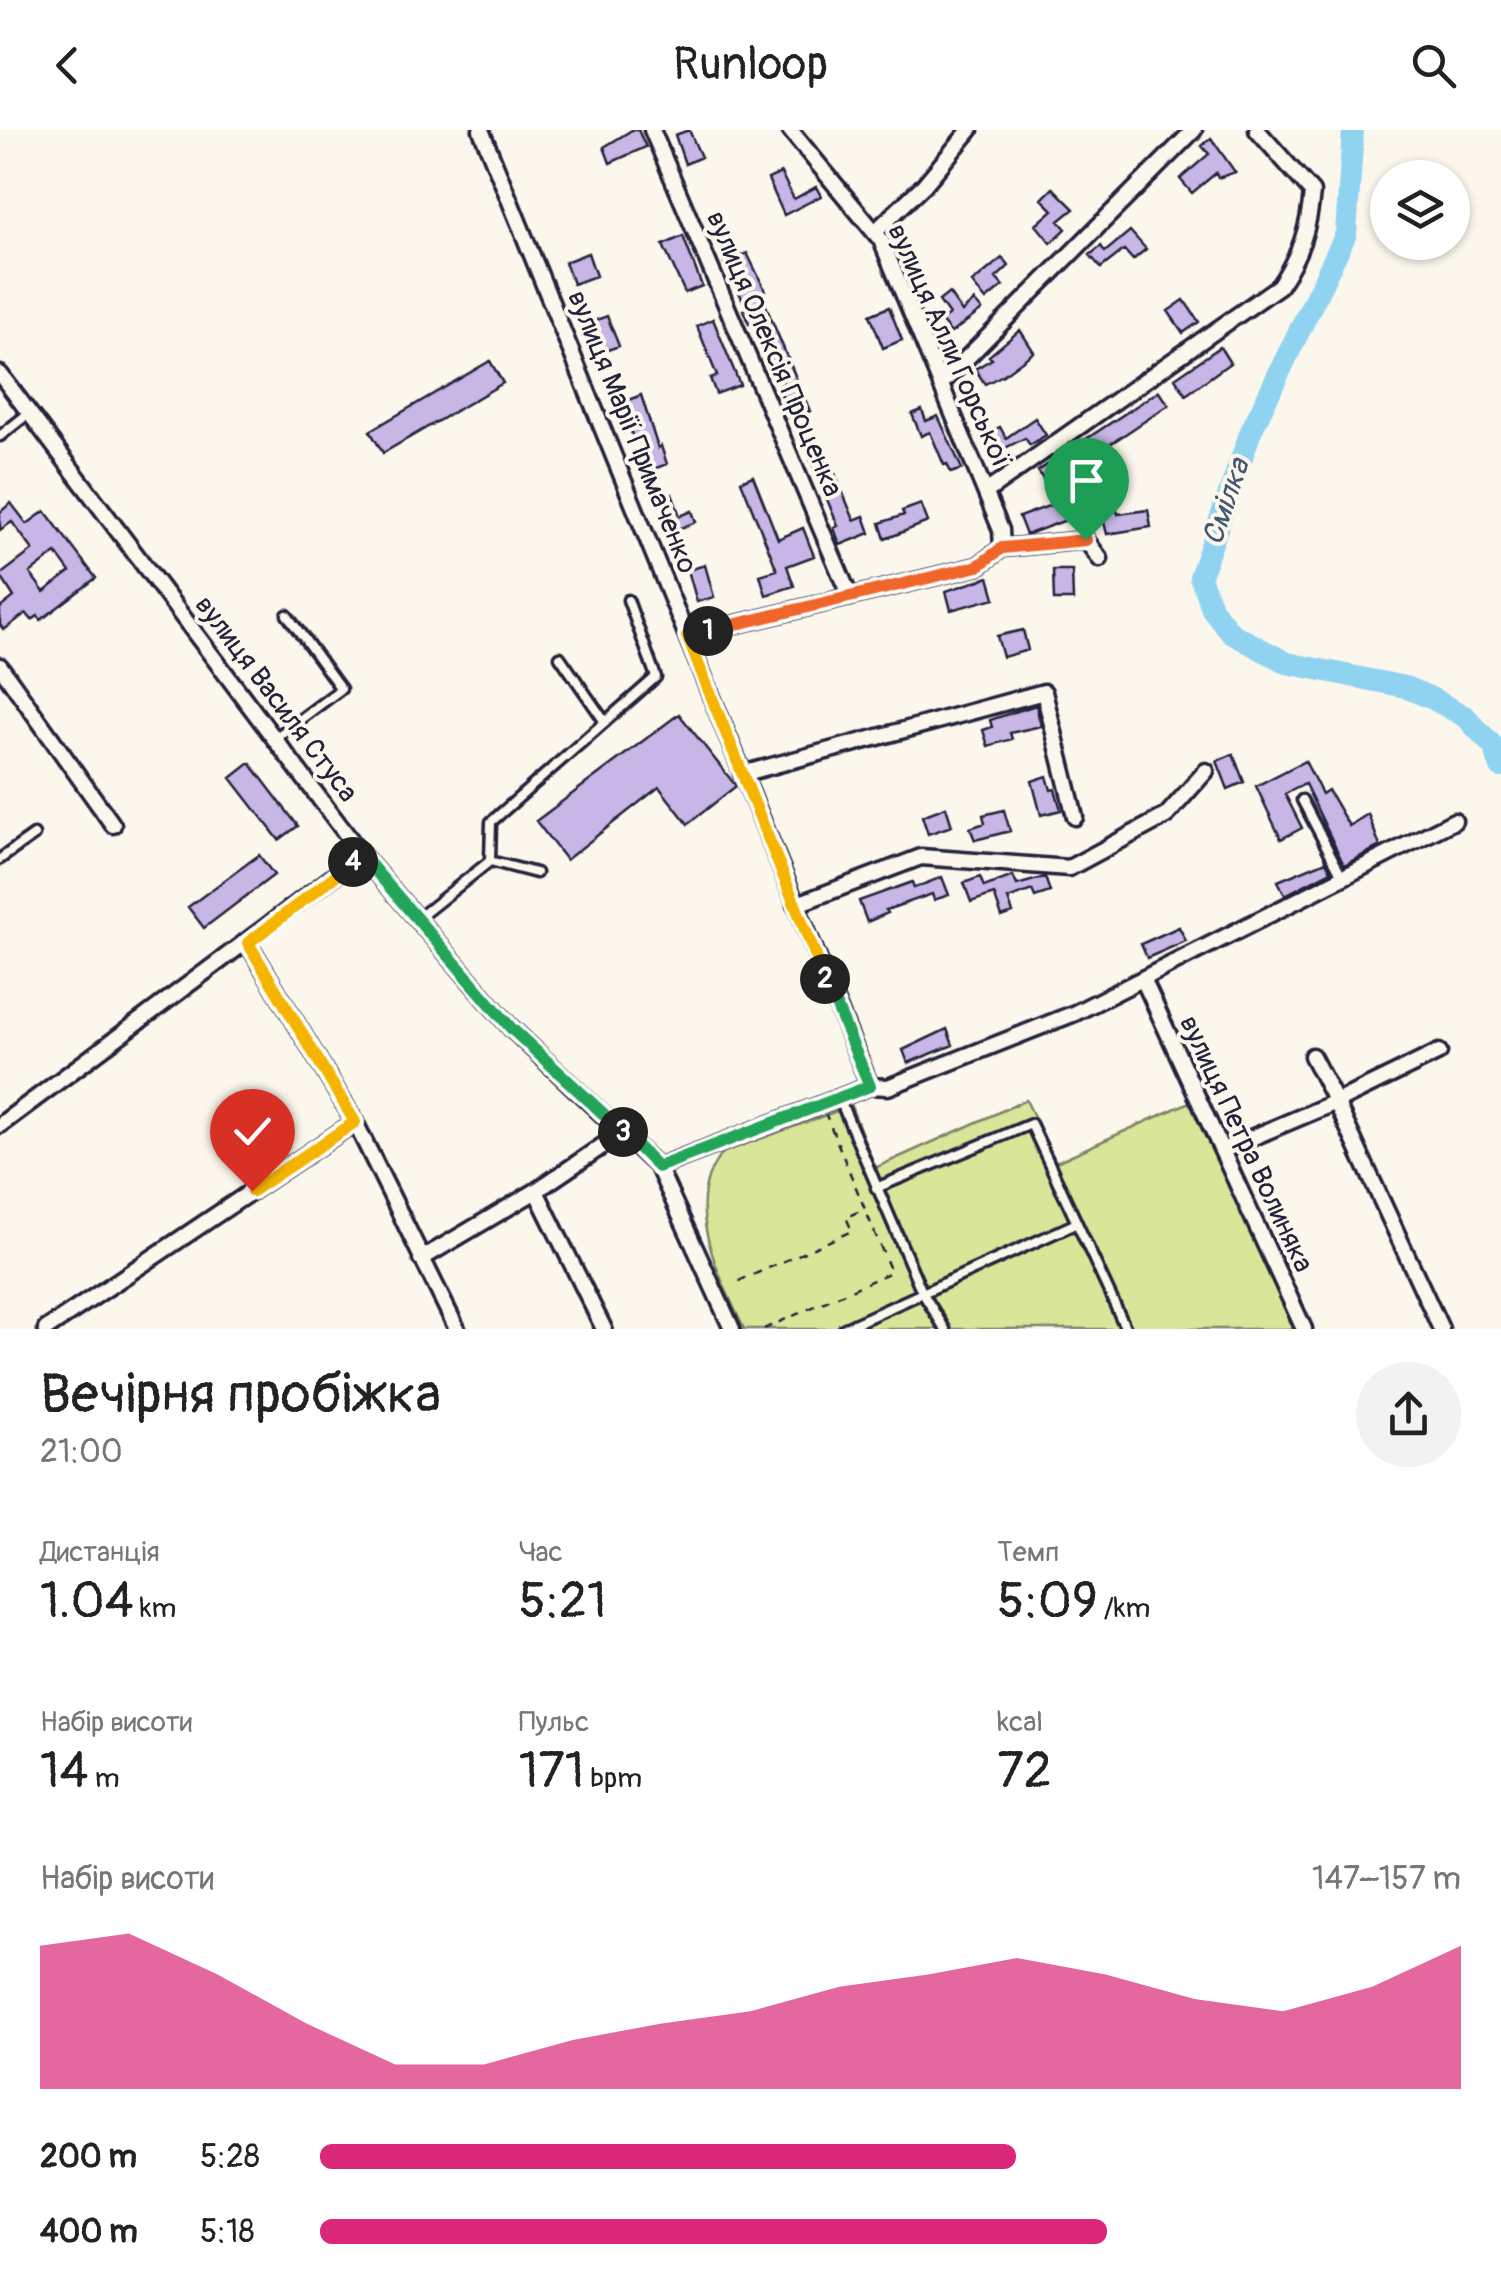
<!DOCTYPE html>
<html lang="uk">
<meta charset="utf-8">
<style>
:root{--surface:#fff;--page:#f2f2f2;--text:#222;--muted:#767676;--accent:#db2777}
body{margin:0;font-family:Pangolin,sans-serif;background:var(--page);color:var(--text);height:100vh;display:flex;flex-direction:column;font-size:38px;white-space:nowrap}
*{box-sizing:border-box;margin:0}
p{font-size:32px;color:var(--muted)}
.icon{flex:none;width:55px;height:55px;fill:none;stroke:currentColor;stroke-width:2;stroke-linecap:round;stroke-linejoin:round}
.map{position:relative;height:1199px;overflow:hidden}
.panel{display:flex;flex-direction:column;background:var(--surface);flex:1}
.panel>*{flex:none}
.buttons{position:absolute;left:1370px;top:30px;display:grid;gap:20px}
.buttons a{display:grid;place-items:center;width:100px;height:100px;border-radius:50%;background:var(--surface);box-shadow:0 2px 8px #0004;font-size:50px}
.pin{position:absolute;display:grid;place-items:center;width:85px;height:85px;color:#fff;margin:-102px -42px;border-radius:50% 50% 50% 0;rotate:-45deg;box-shadow:0 0 10px #0007}
.pin .icon{rotate:45deg}
.km{position:absolute;width:50px;height:50px;margin:-25px;border-radius:50%;background:#222;color:#fff;font-size:28px;line-height:50px;text-align:center}
.round{display:grid;place-items:center;flex:none;width:105px;height:105px;border-radius:52px;background:var(--page)}
.headline{display:flex;align-items:center;justify-content:space-between;height:170px;padding:0 40px}
h1{font-size:55px;font-weight:600;line-height:75px}
.metrics{display:grid;grid-template-columns:repeat(3,1fr);gap:15px;height:170px;padding:10px 40px}
.metrics div{display:grid;align-content:center}
.metrics b{font-size:50px;font-weight:600}
.metrics small{font-size:28px;font-weight:400}
.metrics p{font-size:28px}
.chart{height:280px;padding:20px 40px}
.chart p{display:flex;justify-content:space-between}
.chart svg{width:100%;height:180px;margin-top:10px;fill:var(--accent);opacity:.7}
ul{padding:0 40px;list-style:none;font-size:32px}
li{display:grid;grid-template-columns:160px 120px 1fr;align-items:center;height:75px}
li i{height:25px;border-radius:12px;background:var(--accent)}
header{display:flex;justify-content:space-between;align-items:center;height:130px;padding:0 40px;background:var(--surface);font-size:45px;font-weight:600}
.map>svg:first-child{display:block}
</style>
<header><svg class="icon" aria-label="back" viewBox="0 0 24 24"><path d="M15 5l-7 7 7 7"/></svg>Runloop<svg class="icon" aria-label="search" viewBox="0 0 24 24"><circle cx="10" cy="10" r="6"/><path d="M15 15l6 6"/></svg></header>
<div class="map">
<svg width="1501" height="1199" viewBox="0 0 1501 1199">
<rect width="100%" height="100%" fill="#fbf7ec"/>
<filter id="ink" filterUnits="userSpaceOnUse"><feTurbulence type="fractalNoise" baseFrequency=".01" numOctaves="2"/><feDisplacementMap in="SourceGraphic" scale="20" xChannelSelector="R" yChannelSelector="G"/><feConvolveMatrix kernelMatrix="1 2 1 2 8 2 1 2 1" color-interpolation-filters="sRGB"/></filter>
<g filter="url(#ink)">
<path fill="#d9e598" stroke="#7e846a" stroke-width="2.5" d="M1026,970l30,62 138,-62 103,229h-553c-23,-49 -66,-130 -20,-177l127,-46 24,62z"/>
<g fill="none" stroke-linecap="round" stroke-linejoin="round">
<path stroke="#90d3f1" stroke-width="22" d="M1353,0l-7,104 -95,197 -51,146 12,32 19,24 56,30 118,24 26,11 35,19 28,30 7,20"/>
</g>
<path fill="#c7b6e6" stroke="#22223b" stroke-width="2.5" fill-rule="evenodd" d="M632,0h6l8,17 -36,16 -6,-16z
M689,0l12,27 -16,7 -10,-29z
M1211,8l24,34 -17,6 -2,-5 -24,20 -12,-14 29,-25 -7,-8z
M781,43l13,26 22,-12 5,9 -37,19 -16,-36z
M1053,58l21,21 -15,12 7,8 -15,14 -15,-18 17,-15 -11,-11z
M1130,101l16,18 -13,11 -9,-10 -23,18 -11,-13 11,-9 4,6z
M683,106l19,50 -17,7 -22,-48z
M588,123l8,23 -23,8 -8,-22z
M747,123l18,37 -4,2 9,24 40,95 -19,8 -13,-33 6,-2 -15,-34 -4,1 -12,-28 -4,1 -6,-14 4,-2 -23,-45z
M1002,128l7,8 -13,12 7,8 -17,14 -14,-17z
M949,163l13,19 12,-11 8,9 -31,23 -10,-12 8,-6 -10,-14z
M1184,170l15,22 -16,11 -15,-22z
M889,177l13,33 -19,8 -13,-33z
M607,186l12,30 -17,6 -11,-30z
M713,189l27,66 -24,9 -6,-16 7,-2 -20,-50z
M1020,200l14,22 -31,23 -18,9 -10,-15 17,-10 -3,-3z
M1220,217l10,16 -44,32 -11,-17z
M490,231l13,22 -120,70 -13,-22z
M1159,261l10,14 -122,81 -9,-15z
M641,265l17,53 3,-2 6,18 -16,6 -11,-30 -5,2 -16,-38z
M922,280l4,11 12,-5 24,53 -11,4 -4,-9 -3,1 -14,-33 -9,4 -9,-22z
M1035,288l11,17 -16,10 -5,-7 -32,16 -10,-18 17,-9 6,11z
M824,317l30,73 10,-4 6,17 -30,12 -6,-17 4,-2 -30,-73z
M753,346l25,63 25,-11 11,28 -27,10 7,20 -28,9 -6,-20 17,-5 -36,-89z
M672,364l8,22 12,-5 4,11 -23,9 -12,-33z
M1062,371l7,18 -43,16 -7,-18z
M11,373l16,21 18,-13 51,67 -55,42 -3,-4 -6,4 -6,-7 -22,17 -4,-5v-17l14,-11 -14,-22 33,-25 -21,-28 -12,8v-18zM56,423l14,19 -26,20 -14,-19z
M921,374l7,18 -43,17 -5,-16 24,-8 -2,-4z
M1116,377l2,7 30,-4 3,17 -44,7 -6,-23z
M705,435l9,32 -17,5 -9,-32z
M1053,440h19l1,30h-19z
M989,447l6,21 -44,12 -5,-19z
M1023,500l5,20 -25,7 -6,-21z
M1036,575l5,21 -31,7 2,6 -24,7 -5,-16 9,-3 -2,-7z
M679,584l57,72 -48,38 -29,-37 -93,73 -30,-39z
M1233,624l11,28 -16,7 -11,-28z
M1305,631l17,33 6,-4 21,36 19,-12 12,32 -36,19 -39,-81 -20,10 17,34 -21,11 -25,-53z
M250,633l48,63 -19,14 -48,-62z
M1047,646l4,14 4,-1 6,21 -20,5 -9,-34z
M946,677l6,19 -24,8 -6,-18z
M1004,680l6,21 -35,9 -5,-12 15,-5 -2,-8z
M259,725l15,20 -70,53 -16,-21z
M1326,731l5,10 -46,24 -7,-14z
M1013,746l4,9 28,-8 5,15 -15,5 -3,-7 -24,9 5,14 -11,4 -8,-23 -23,8 -7,-19 16,-6 4,10z
M942,747l7,18 -15,5 -2,-6 -46,16 2,3 -21,9 -8,-21 53,-19 2,6z
M1179,797l7,14 -39,17 -6,-14z
M947,899l6,16 -45,18 -5,-13z"/>
<g fill="none" stroke-linecap="round" stroke-linejoin="round">
<defs>
<path id="service" d="M0,306l29,-23
M560,527l45,65
M274,609l67,-50 -54,-74
M1302,670l41,78
M0,729l34,-24
M490,731l46,12
M417,789l73,-58 1,-39 165,-145 -28,-77
M839,968l83,194 23,37
M876,1058l155,-64 95,205
M843,1199l234,-106"/>
<path id="minor" d="M481,0l389,956
M652,0l198,467
M790,0l91,110 120,290 1,18
M875,102l49,-47 46,-55
M0,244l362,481 149,173 147,139 74,162
M941,254l253,-254
M986,362l293,-206c21,-31 30,-58 33,-94l-55,-62
M687,506l291,-70 24,-18 84,-8 14,19
M0,536l113,159
M742,644l302,-82 31,125
M795,775l126,-48 148,11 97,-52 40,-45
M248,813l107,179 102,207
M1143,849l161,350
M1312,926l24,46 105,227
M0,995l362,-270
M1223,1020l113,-48 103,-50
M658,1037l212,-81 18,1 187,-74 379,-192
M536,1061l68,138
M421,1129l115,-68 87,-59
M46,1199l309,-207"/>
</defs>
<use href="#service" stroke="#22223b" stroke-width="15"/>
<use href="#minor" stroke="#22223b" stroke-width="21"/>
<path stroke="#22223b" stroke-width="2.5" stroke-dasharray="8 8" stroke-linecap="butt" d="M739,1151l113,-50 -6,-14 19,-8
M764,1199l127,-57 -65,-157"/>
<use href="#service" stroke="#fbf7ec" stroke-width="8"/>
<use href="#minor" stroke="#fbf7ec" stroke-width="14"/>
</g>
</g>
<g fill="none" stroke-linecap="round" stroke-linejoin="round" filter="url(#ink)">
<defs>
<path id="split-1" d="M708,501l270,-65 24,-18 84,-8"/>
<path id="split-2" d="M708,501l-21,5 138,343"/>
<path id="split-3" d="M623,1002l35,35 212,-81 -45,-107"/>
<path id="split-4" d="M353,732l9,-7 149,173 112,104"/>
<path id="split-5" d="M252,1061l103,-69 -107,-179 105,-81"/>
</defs>
<use href="#split-1" stroke="#fff" stroke-width="20"/>
<use href="#split-2" stroke="#fff" stroke-width="20"/>
<use href="#split-3" stroke="#fff" stroke-width="20"/>
<use href="#split-4" stroke="#fff" stroke-width="20"/>
<use href="#split-5" stroke="#fff" stroke-width="20"/>
<use href="#split-1" stroke="#f0652b" stroke-width="12"/>
<use href="#split-2" stroke="#f5b400" stroke-width="12"/>
<use href="#split-3" stroke="#22a559" stroke-width="12"/>
<use href="#split-4" stroke="#22a559" stroke-width="12"/>
<use href="#split-5" stroke="#f5b400" stroke-width="12"/>
</g>
<g text-anchor="middle" dominant-baseline="central" stroke-width="8" stroke-linejoin="round" paint-order="stroke">
<g font-size="28" fill="#22223b" stroke="#fbf7ec">
<text transform="translate(949 216) rotate(66)">вулиця Алли Горської</text>
<text transform="translate(774 224) rotate(67)">вулиця Олексія Проценка</text>
<text transform="translate(632 302) rotate(68)">вулиця Марії Примаченко</text>
<text transform="translate(276 569) rotate(53)">вулиця Василя Стуса</text>
<text transform="translate(1246 1014) rotate(65)">вулиця Петра Волиняка</text>
</g>
<g font-size="30" font-style="italic" fill="#435772" stroke="#fbf7ec">
<text transform="translate(1226 372) rotate(-71)">Смілка</text>
</g>
</g>
</svg>
<div class="buttons">
<a><svg class="icon" aria-label="layers" viewBox="0 0 24 24"><path d="M12 4l9 5-9 5-9-5zM3 14l9 5 9-5"/></svg></a>
</div>
<div class="pin" style="left:1086px;top:410px;background:#1e9e55"><svg class="icon" aria-label="arrive" viewBox="0 0 24 24"><path d="M6 21V4h12l-3 4 3 4H6"/></svg></div>
<div class="pin" style="left:252px;top:1061px;background:#d93025"><svg class="icon" aria-label="check" viewBox="0 0 24 24"><path d="M5 12l5 5 9-10"/></svg></div>
<b class="km" style="left:708px;top:501px">1</b>
<b class="km" style="left:825px;top:849px">2</b>
<b class="km" style="left:623px;top:1002px">3</b>
<b class="km" style="left:353px;top:732px">4</b>
</div>
<section class="panel">
<div class="headline"><div><h1>Вечірня пробіжка</h1><p>21:00</p></div><a class="round"><svg class="icon" aria-label="share" viewBox="0 0 24 24"><path d="M12 15V3M7 8l5-5 5 5M5 13v7h14v-7"/></svg></a></div>
<div class="metrics">
<div><p>Дистанція</p><b>1.04<small> km</small></b></div>
<div><p>Час</p><b>5:21</b></div>
<div><p>Темп</p><b>5:09<small> /km</small></b></div>
</div>
<div class="metrics">
<div><p>Набір висоти</p><b>14<small> m</small></b></div>
<div><p>Пульс</p><b>171<small> bpm</small></b></div>
<div><p>kcal</p><b>72</b></div>
</div>
<div class="chart"><p><span>Набір висоти</span>147–157 m</p>
<svg viewBox="0 0 160 44" preserveAspectRatio="none"><path d="M0 44V9L10 6L20 16L30 28L40 38L50 38L60 32L70 28L80 25L90 19L100 16L110 12L120 16L130 22L140 25L150 19L160 9V44z"/></svg>
</div>
<ul>
<li><b>200 m</b>5:28<i style="width:61%"></i></li>
<li><b>400 m</b>5:18<i style="width:69%"></i></li>
</ul>
</section>
